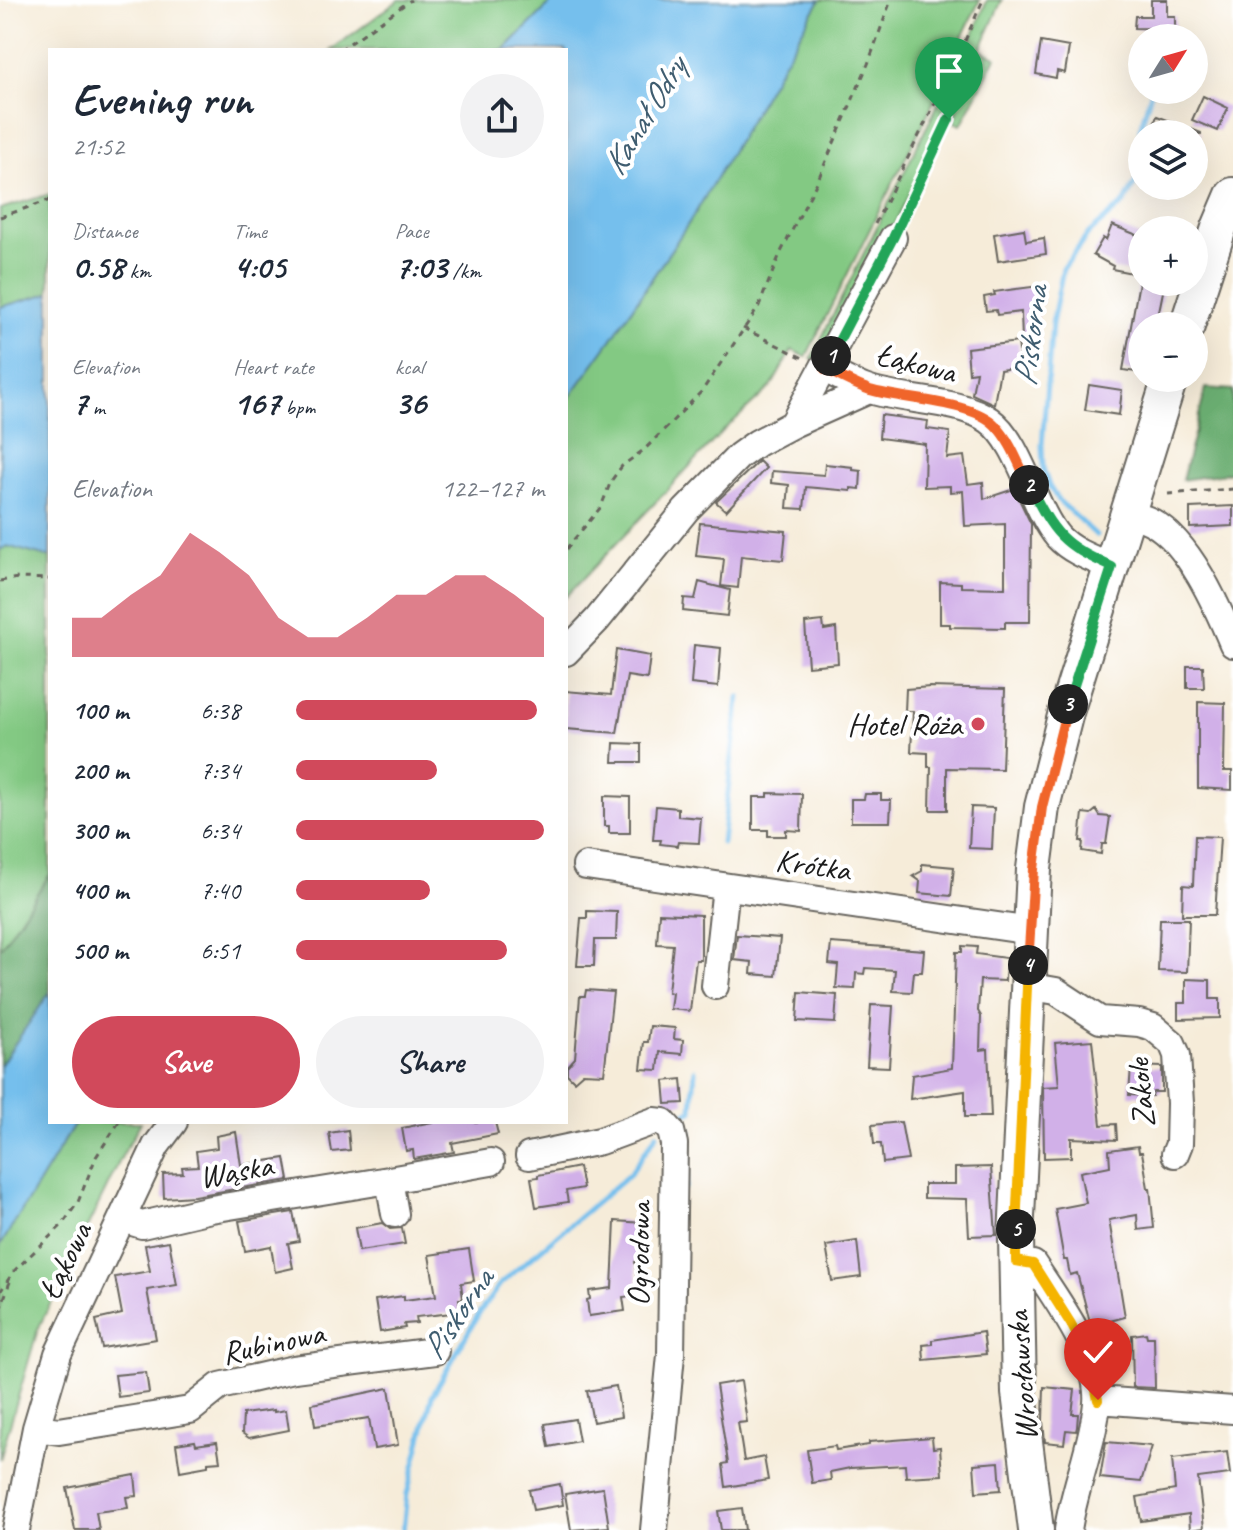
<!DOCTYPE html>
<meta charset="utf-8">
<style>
:root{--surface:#fff;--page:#f2f2f3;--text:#1f2937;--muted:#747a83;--accent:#d1495b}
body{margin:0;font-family:Caveat,sans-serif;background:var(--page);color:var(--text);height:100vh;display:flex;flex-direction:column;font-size:30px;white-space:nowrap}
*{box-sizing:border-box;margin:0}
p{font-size:26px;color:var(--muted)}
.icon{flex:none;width:44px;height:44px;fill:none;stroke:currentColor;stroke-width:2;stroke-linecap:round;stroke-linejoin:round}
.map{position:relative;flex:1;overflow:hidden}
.sheet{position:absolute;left:48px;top:48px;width:520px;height:1076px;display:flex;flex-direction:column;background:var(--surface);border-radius:0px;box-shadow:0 8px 32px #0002}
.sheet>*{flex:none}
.needle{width:52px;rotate:53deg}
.fabs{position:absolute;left:1128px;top:24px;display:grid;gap:16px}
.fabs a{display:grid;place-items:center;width:80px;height:80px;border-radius:50%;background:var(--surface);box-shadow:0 8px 32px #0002;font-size:40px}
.pin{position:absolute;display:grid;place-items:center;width:68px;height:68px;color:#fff;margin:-82px -34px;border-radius:50% 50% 50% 0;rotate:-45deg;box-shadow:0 0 8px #0007}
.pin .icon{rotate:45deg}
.km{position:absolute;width:40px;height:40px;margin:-20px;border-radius:50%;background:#222;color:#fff;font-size:22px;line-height:40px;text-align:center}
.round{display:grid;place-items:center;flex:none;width:84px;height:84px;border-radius:42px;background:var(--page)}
.head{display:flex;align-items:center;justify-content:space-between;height:136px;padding:0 24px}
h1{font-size:44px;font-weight:800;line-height:60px}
.stats{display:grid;grid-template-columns:repeat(3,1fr);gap:12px;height:136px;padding:8px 24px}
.stats div{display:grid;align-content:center}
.stats b{font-size:34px;font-weight:800}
.stats small{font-size:22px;font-weight:400}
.stats p{font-size:22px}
.chart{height:224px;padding:16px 24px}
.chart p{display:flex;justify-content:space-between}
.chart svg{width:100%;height:144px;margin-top:8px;fill:var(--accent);opacity:.7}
.primary-button{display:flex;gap:16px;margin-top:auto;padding:16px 24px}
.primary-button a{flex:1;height:92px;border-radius:48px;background:var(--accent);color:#fff;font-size:32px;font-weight:800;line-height:92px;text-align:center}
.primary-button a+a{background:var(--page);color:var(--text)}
ul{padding:0 24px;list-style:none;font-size:26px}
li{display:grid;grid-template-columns:128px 96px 1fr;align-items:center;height:60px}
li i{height:20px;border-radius:10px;background:var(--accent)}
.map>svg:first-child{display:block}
</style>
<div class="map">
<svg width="1233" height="1530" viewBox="0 0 1233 1530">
<rect width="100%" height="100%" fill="#fff"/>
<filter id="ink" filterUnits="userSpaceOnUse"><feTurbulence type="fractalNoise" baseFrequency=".0125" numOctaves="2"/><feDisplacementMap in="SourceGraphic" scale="16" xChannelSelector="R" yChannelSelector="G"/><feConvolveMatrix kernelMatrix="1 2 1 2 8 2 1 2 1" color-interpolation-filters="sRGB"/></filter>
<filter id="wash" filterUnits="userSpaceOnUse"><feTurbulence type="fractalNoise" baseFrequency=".006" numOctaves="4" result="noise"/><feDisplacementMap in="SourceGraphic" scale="32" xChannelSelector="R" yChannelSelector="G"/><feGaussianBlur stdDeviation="1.8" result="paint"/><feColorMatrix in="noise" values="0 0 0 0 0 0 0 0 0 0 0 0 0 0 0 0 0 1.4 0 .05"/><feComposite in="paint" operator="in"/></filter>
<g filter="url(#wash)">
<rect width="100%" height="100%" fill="#f6ecd9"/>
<path fill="#83c983" stroke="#507250" stroke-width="2" d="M399,0h155l-50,50h-173z
M820,0h160l-39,81 2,2 -137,274 -14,-7 -21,37 -48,44 -157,166v-195l45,-62 85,-128z
M987,0h15l-22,50 16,7 -35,68 -7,-3 12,-70z
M948,84l2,2 -5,31 -12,21 1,7 -111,221 -12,-7z
M50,194v99l-50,14v-98z
M7,546l43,11v317l-50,75v-399z
M76,1122h65l-19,34 -84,173 -38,130v-213z"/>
<path fill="#6aad71" stroke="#436446" stroke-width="2" d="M1206,388l27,2 -1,82 -50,8z
M50,874v118l-50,74v-117z"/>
<path fill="#74bfed" stroke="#486e84" stroke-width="2" d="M554,0h266l-124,212 -85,128 -45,62v-352h-62z
M50,293v264h-3l-40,-11 -7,4v-243z
M50,992v130h26l-76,124v-180z"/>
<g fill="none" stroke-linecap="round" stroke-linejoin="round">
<path stroke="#74bfed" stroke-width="5" d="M1176,38l1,-7
M1096,535l-38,-35 -9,-14 -6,-18 -1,-23 10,-121 11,-55 26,-36 36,-31 11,-21 5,-22 -1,-31 12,-38
M722,843l17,-146
M672,1118l20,-7 3,-41
M686,1187l4,-57
M403,1530l4,-36 25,-98 47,-83 22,-30 129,-109 27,-40"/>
</g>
<g id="blocks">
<path fill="#d1b0e8" d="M1151,0h16v16h8v13l-41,-1 1,-12h16z
M1041,42l28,5 -4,26 -8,-2 -1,7 -20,-4z
M1203,96l25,12 -10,23 -26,-11z
M1157,116l44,17v1h-51z
M1112,225l30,12v38l-30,-6 1,-3 -20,-11 10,-17 3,2z
M1024,229l2,12 18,-3 2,16 -48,7 -4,-27z
M1139,282h26l-9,44h-14v47l-19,-3z
M1039,286l3,18 -5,1 2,34 -17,1 -1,-28 -24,3 -1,-5 -10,1 -2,-14 11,-2 -1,-3z
M1018,342l3,25 -21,3 -6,34 -22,-10 4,-22 -7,1 -2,-25z
M1089,385l33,5 -3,25 -34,-5z
M881,415l47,6 -1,8 23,3 -3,26 17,-2 4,28 15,-2 1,17 30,-10 17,35 -1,98h-25v6l-55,-1v-3h-10v-42l21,1v4l44,1v-64l-40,2 -2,-35 -13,1v-6l-26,1 1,-43 -46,-6z
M759,461l7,7 -40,43 -10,-9z
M825,464l28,3v3l8,1 -1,18 -9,-1v3l-45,-4 -2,22 -17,-1 2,-23 -18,-2 1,-12 52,4z
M1233,506v20l-43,2v-20z
M700,523l86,8 -3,29 -42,-4 -3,32 -17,-2 3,-27 -28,-3z
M699,582l31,8 -3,26 -44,-5 1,-13 11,1z
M823,621l1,9 12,-2 2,35 -30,3 -3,-43z
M694,645l27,3 -3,39 -27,-3z
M616,650l34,6 -3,23 -20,-3 -10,57 -51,-4v-38l45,4z
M1187,666h16l1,22h-17z
M930,687l75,2 -3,80 -55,-1v42h-17l1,-43h-3v-14l-17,-1 2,-41h-8l1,-22z
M1198,702l27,1 -1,68h8v19l-34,-2z
M614,743l27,1v18h-28z
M768,793l34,1 -1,37 -15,-1v6h-18v-6h-15v-33h15z
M865,794h16v6h10l-1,22h-39v-23h13z
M604,796l26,1v36h-21v-7h-5z
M656,806l22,2v8l23,2 -2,25 -21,-1 -1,4 -17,-2 1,-4h-8z
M971,807l23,1 -2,41 -23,-1z
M1096,810l4,6 10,1 -4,27h-4l-1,10 -19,-3 1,-10h-3l3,-28 8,1z
M1195,836l25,1 -5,78h-33l1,-30 10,1z
M922,864l32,3 -3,29 -32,-3 1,-12 -7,-5 9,-5z
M587,911l30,1 -1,28h-21l-1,26h-17l4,-48h6z
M659,913l42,2v45h-5l-6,51 -20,-2 2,-16 -4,-1 5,-47 -16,-1z
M1160,919h29l-2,53 -29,-1z
M737,935l43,3 -4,38 -25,-2 1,-12 -18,-2z
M831,943l93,7 -2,22h-8l-2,20 -19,-1 2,-21 -30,-2 -1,6 -8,-1 -1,16 -19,-1 2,-23 -9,-1z
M962,946l15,1 -1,7 30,4 -1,23 -25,-1 -2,31 3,5 -1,34 8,-1 3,68h-26v-26l-55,8 2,-24 40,-7 4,-116h6z
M1186,979l24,1v19h10v19l-42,1v-16h8z
M586,990l27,2 -9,82 -21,-1 -9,8 -7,-7v-7l8,-9 5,-62h5z
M799,992l38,3 -2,28 -38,-2z
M871,1005l22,1 -4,61 -22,-1z
M650,1026l25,2 -1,11 9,1 -1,14 -22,-2 -2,18 -17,-1 3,-27h4z
M1092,1040l9,85 15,-1 1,16 -46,-2v19l-27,1 -1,-71 16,-1 -4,-43z
M1131,1066l31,1v25h-9l-1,4 -23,-1z
M682,1079l2,24 -18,1 -2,-23z
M432,1122h63l3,12 -46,9 2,9 -40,7 -1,-9 -7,1 -4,-23z
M901,1122l7,38 -25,3 -2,-19h-7l-2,-19z
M348,1130l2,20 -18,2 -3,-19z
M236,1132l5,33 44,-7 4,22 -95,16 -30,2 -1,-24 20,-1 -1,-6 16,-1 -2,-15 21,-3 -1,-12z
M1138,1146l1,6h3l6,36h2l4,40 -16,2 -1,-15 -28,5 16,97 -34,9 -14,-53 -7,2 -3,-15h-3l-9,-51 31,-6 -6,-31 30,-6 -1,-16z
M579,1167l4,21 -17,3 2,11 -32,5 -5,-29 7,-1v-2z
M991,1167l5,68 -27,1 -2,-37 -43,-1v-14h31v-16z
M293,1212l6,29 -11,2 5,25 -18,4 -4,-26 -26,5 -6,-30z
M615,1221l29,2 -3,40 -6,-1 4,33 -16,2 2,14 -36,5 -2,-16 3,-1 -1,-8 23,-3z
M382,1223l8,6 12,-1 3,16 -46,7 -4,-23z
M169,1241l8,44 -30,5 9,49 -54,9 -6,-28 26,-6 -7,-37 35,-6 -5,-26z
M857,1241l4,36 -29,4 -6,-35z
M469,1249l5,32 -13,2 2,16h-4l1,13 -44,5 1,6 -13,1 1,4 -25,4 -5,-32 29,-4v4l32,-4 -7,-41z
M983,1332l3,22 -62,6 -1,-15 9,-1v-4z
M1146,1333l1,4h7l1,51 -22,-1 -1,-52z
M146,1372l3,21 -31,4 -3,-22z
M741,1381l6,41 -9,1 6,38 20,-4 4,23 -42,7 -3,-23 5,-1 -12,-78z
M616,1386l5,31 -28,5 -6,-31z
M1044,1387l31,3 -3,24h6l-1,13 -1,4 -10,-1 -2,14 -19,-2 -2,-21z
M389,1388l9,57 -24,4 -5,-31 -54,8 -3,-22z
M274,1410v2l12,-2 3,20 -40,8 -7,-5 1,-19z
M575,1419l4,22 -30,6 -4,-23z
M932,1437l1,11 7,-1 2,28 -36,2 -1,-12 -55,3 -20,4 1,8 -19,3 -5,-33 28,-4 1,4 33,-5v-3z
M195,1441l1,4 21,-3 3,19 -12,1v4l-28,5 -4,-27z
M1106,1442l46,4 -11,36 -41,-4z
M1227,1452l3,22 -32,4 6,50 -14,2 -1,-16 -48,7 -4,-24 38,-7 -3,-31z
M999,1462l2,28 -25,2 -2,-28z
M135,1475l2,21 -11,1 2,11 -32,4 3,18h-24l-8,-42z
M560,1484l3,21 -30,5 -4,-20z
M603,1488l6,39 -38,3 -6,-36z
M742,1508l3,22h-24l-3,-19z"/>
</g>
</g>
<g filter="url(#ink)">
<use href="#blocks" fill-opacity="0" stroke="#68655e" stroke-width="2"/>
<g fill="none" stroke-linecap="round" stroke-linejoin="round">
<defs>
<path id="minor" d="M825,369c14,7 29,16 45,21 34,11 91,10 119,30 31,21 44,88 69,117 14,15 36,22 54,30
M793,424l76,-34
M1128,513c8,3 17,5 24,9 37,20 65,84 81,122
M566,652l31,-32 89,-110 53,-54 18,-13 36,-19 100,-186
M586,866l445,65
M715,986l11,-99
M1027,986l29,5 44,29 39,3 14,4 19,16 5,12 3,48 -1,41 -4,10
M529,1156l71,-15 54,-20 9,1 8,9 3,13 -3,211 -17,175
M389,1180l102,-18
M123,1219l19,6 69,-16 178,-29 6,34
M1016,1261l17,3c23,35 68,95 64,139 -4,43 -23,84 -29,127
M1098,1400l135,10
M36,1428l23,3 131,-21 30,-24 74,-17 141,-18
M16,1530l20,-102 22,-74 98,-208 18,-24"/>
<path id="major" d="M1187,326l32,-98 14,-33
M1036,1530l-17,-137 -3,-156 18,-368 8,-62 24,-95 104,-334"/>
</defs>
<use href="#minor" stroke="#68655e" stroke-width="30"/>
<use href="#major" stroke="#68655e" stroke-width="38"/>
<path stroke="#68655e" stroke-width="3" stroke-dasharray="6 6" stroke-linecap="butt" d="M340,50l71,-50
M937,145c-2,-12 2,-20 12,-26
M0,217l50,-17
M901,220l48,-101 6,-32 1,-24
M875,224l81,-163 27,-61
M743,328l60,30
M1168,494l65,-5
M566,549l35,-42 10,-26 11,-15 23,-17 57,-58 56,-83 22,-54 37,-72 51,-118 23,-64
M0,581l18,-3 32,1
M0,1292l14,-21 48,-46 16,-23 18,-45 23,-35
M0,1310l12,-34"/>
<use href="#minor" stroke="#fff" stroke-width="26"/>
<use href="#major" stroke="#fff" stroke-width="34"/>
</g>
</g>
<g fill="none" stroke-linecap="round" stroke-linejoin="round" filter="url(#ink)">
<defs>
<path id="split-1" d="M831,356l62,-118 56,-119"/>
<path id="split-2" d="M831,356l-6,13c14,7 30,16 45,21 33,10 102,11 125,35 16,16 24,40 34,60"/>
<path id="split-3" d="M1029,485c26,50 32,59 83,82l-44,137"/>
<path id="split-4" d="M1028,965l6,-96 8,-62 26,-103"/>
<path id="split-5" d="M1016,1229l12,-264"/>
<path id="split-6" d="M1016,1229v32l17,3 38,60 19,36 8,40"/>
</defs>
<use href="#split-1" stroke="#fff" stroke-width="16"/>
<use href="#split-2" stroke="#fff" stroke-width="16"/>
<use href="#split-3" stroke="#fff" stroke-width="16"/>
<use href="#split-4" stroke="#fff" stroke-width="16"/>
<use href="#split-5" stroke="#fff" stroke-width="16"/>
<use href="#split-6" stroke="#fff" stroke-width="16"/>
<use href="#split-1" stroke="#22a559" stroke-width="10"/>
<use href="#split-2" stroke="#f0652b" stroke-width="10"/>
<use href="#split-3" stroke="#22a559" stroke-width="10"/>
<use href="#split-4" stroke="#f0652b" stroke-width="10"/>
<use href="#split-5" stroke="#f5b400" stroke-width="10"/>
<use href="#split-6" stroke="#f5b400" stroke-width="10"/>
</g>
<circle fill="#d1495b" stroke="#fff" stroke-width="3" cx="978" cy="724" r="8"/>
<g text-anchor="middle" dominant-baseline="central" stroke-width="8" stroke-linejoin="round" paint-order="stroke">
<g font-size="32" fill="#1c1c1c" stroke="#fff">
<text transform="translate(916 363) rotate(14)">Łąkowa</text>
<text transform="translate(813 865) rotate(8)">Krótka</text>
<text transform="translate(1141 1093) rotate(-95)">Zakole</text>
<text transform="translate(236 1171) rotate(-10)">Wąska</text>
<text transform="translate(639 1254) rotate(-89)">Ogrodowa</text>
<text transform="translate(65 1261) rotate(-64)">Łąkowa</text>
<text transform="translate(273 1343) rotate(-12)">Rubinowa</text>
<text transform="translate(1022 1376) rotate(-94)">Wrocławska</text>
</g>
<g font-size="32" fill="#1c1c1c" stroke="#fff" text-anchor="end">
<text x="962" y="724">Hotel Róża</text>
</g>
<g font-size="34" font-style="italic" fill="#3f5d70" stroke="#fff">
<text transform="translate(644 116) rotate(-59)">Kanał Odry</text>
<text transform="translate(1030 336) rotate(-83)">Piskorna</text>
<text transform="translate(457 1314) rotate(-56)">Piskorna</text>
</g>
</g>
</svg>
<div class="fabs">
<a><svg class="needle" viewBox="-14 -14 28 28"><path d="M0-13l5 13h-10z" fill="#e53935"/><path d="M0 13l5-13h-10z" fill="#747a83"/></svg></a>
<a><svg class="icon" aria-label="layers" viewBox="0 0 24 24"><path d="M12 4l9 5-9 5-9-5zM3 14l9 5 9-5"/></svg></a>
<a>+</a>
<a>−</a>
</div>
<div class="pin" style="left:949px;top:119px;background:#1e9e55"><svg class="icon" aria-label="arrive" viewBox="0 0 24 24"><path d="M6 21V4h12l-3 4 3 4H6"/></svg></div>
<div class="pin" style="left:1098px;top:1400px;background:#d93025"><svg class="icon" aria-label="check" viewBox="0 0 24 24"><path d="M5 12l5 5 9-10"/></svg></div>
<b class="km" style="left:831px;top:356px">1</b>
<b class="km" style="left:1029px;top:485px">2</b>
<b class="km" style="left:1068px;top:704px">3</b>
<b class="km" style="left:1028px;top:965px">4</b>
<b class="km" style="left:1016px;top:1229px">5</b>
<section class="sheet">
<div class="head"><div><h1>Evening run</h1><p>21:52</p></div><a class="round"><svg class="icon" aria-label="share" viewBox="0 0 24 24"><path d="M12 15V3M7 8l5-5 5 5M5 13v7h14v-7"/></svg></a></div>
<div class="stats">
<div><p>Distance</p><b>0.58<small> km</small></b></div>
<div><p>Time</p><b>4:05</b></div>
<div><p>Pace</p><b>7:03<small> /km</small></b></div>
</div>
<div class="stats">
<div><p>Elevation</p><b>7<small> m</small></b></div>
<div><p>Heart rate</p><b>167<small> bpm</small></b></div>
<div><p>kcal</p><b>36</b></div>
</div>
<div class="chart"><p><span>Elevation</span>122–127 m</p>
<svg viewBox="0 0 160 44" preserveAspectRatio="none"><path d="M0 44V32L10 32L20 25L30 19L40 6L50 12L60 19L70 32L80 38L90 38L100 32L110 25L120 25L130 19L140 19L150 25L160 32V44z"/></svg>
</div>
<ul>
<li><b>100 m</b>6:38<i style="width:97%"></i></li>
<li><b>200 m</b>7:34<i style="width:57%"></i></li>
<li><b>300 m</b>6:34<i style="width:100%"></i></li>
<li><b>400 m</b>7:40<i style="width:54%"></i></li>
<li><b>500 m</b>6:51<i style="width:85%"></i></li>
</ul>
<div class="primary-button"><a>Save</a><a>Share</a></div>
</section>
</div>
